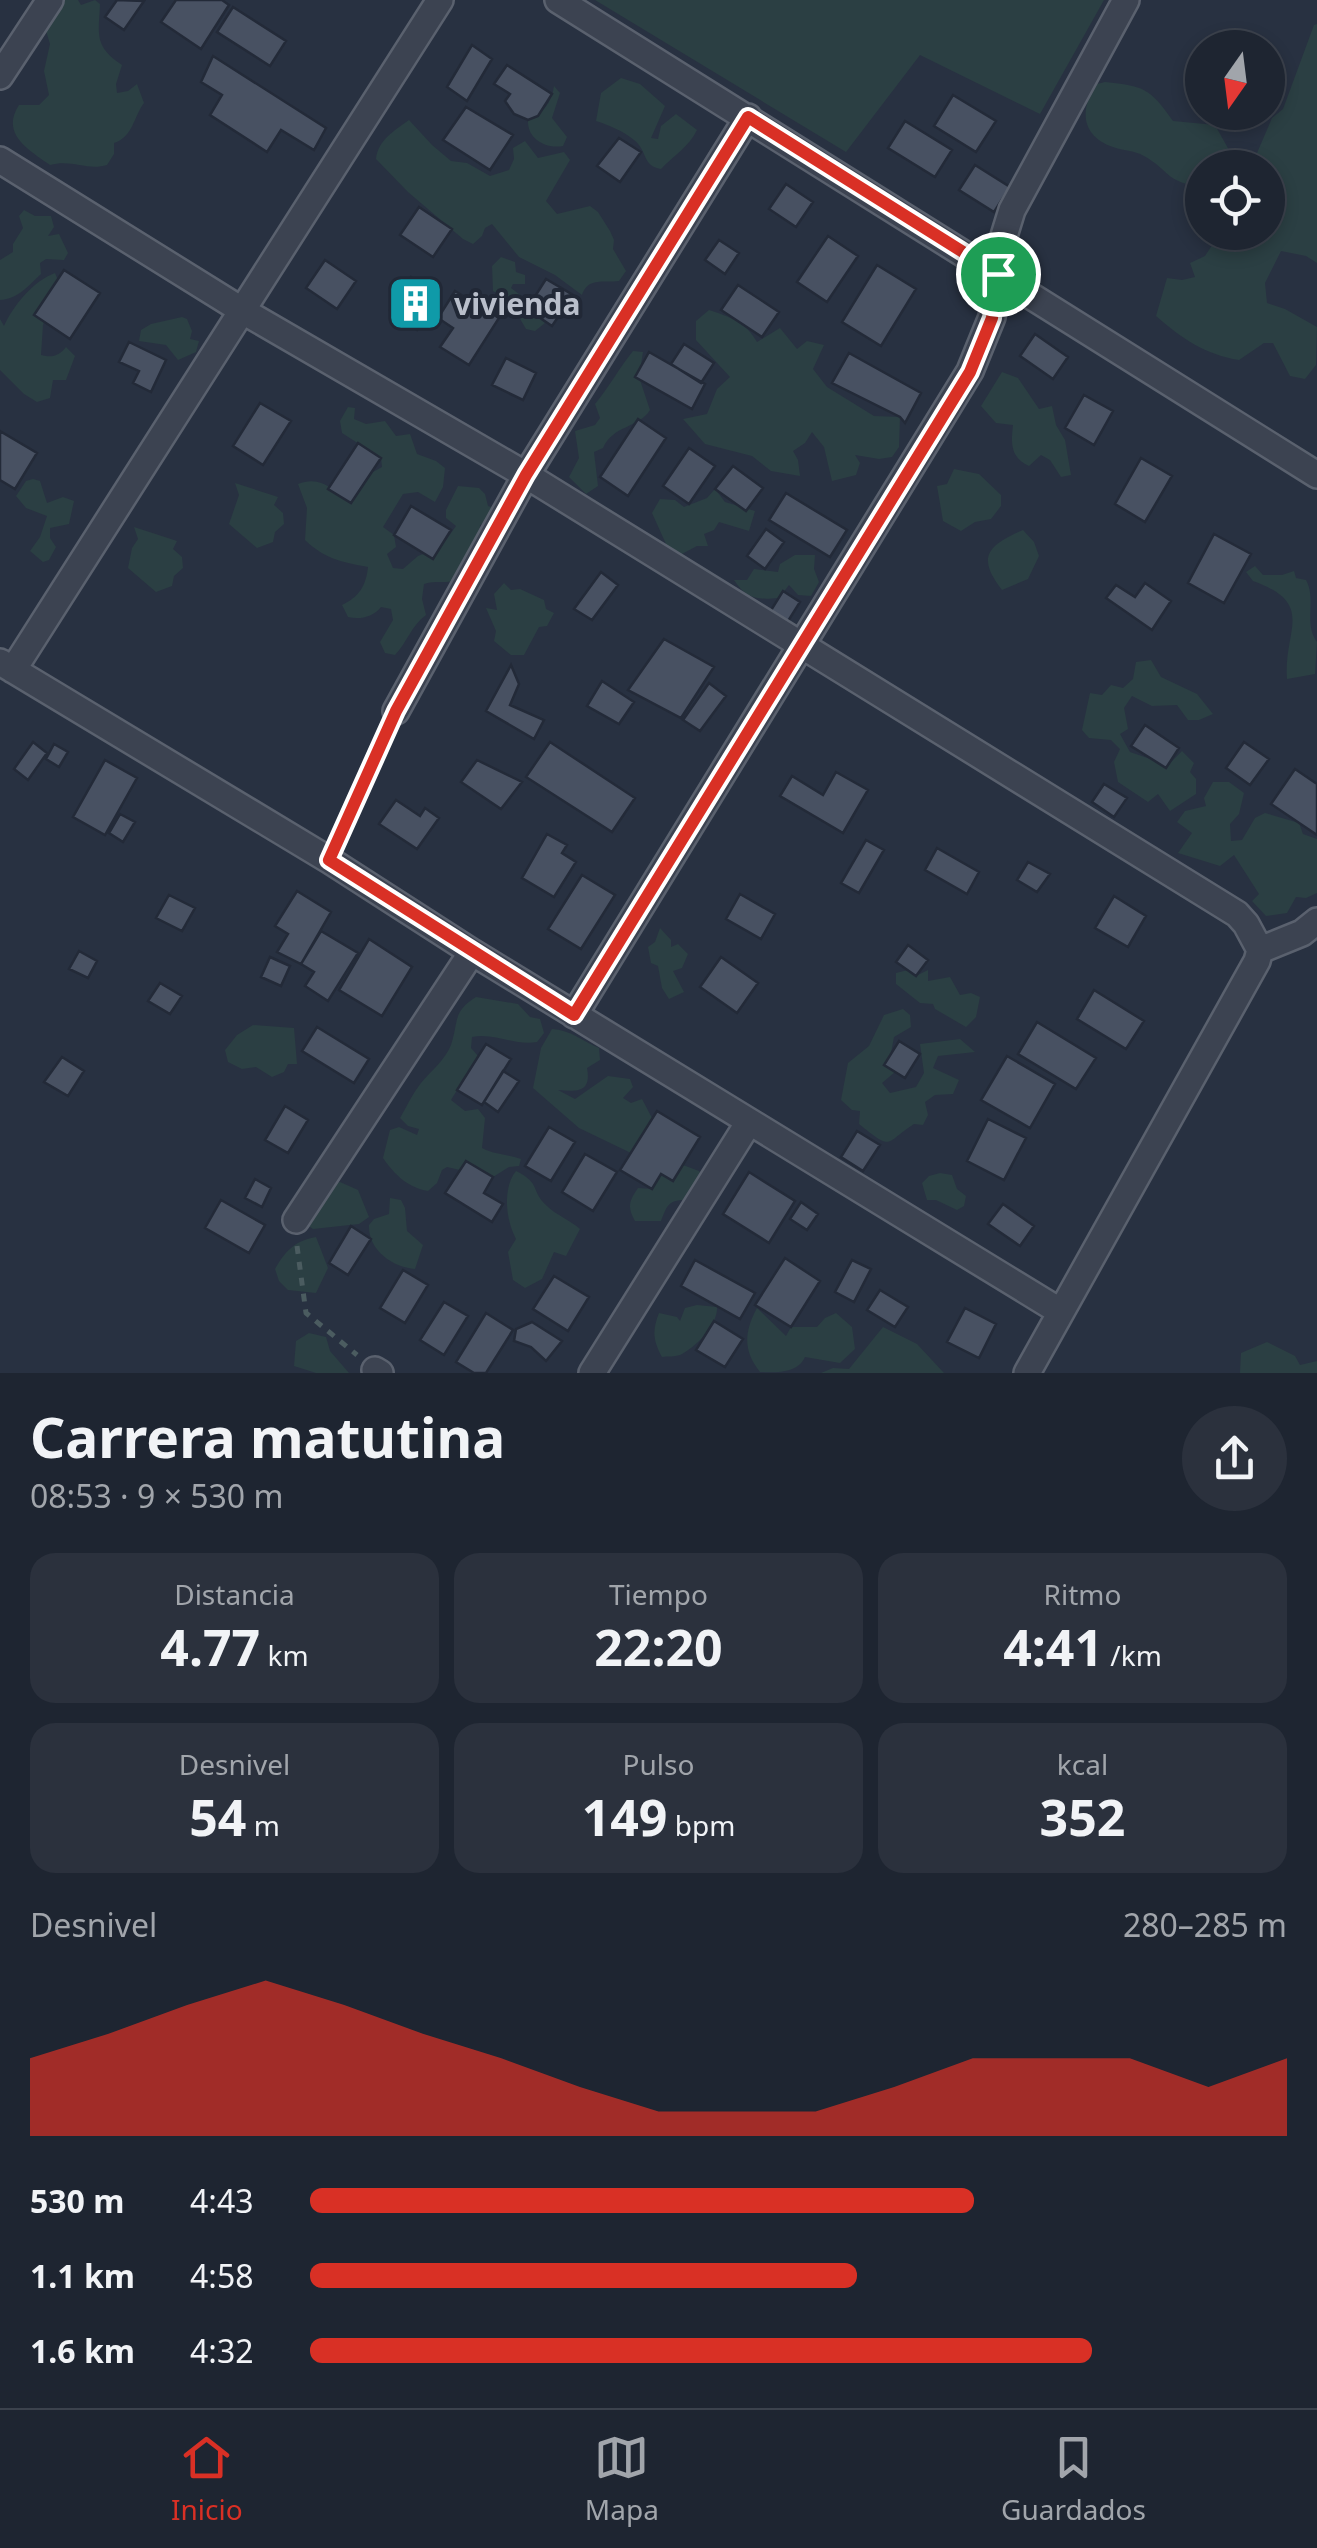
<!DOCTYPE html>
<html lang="es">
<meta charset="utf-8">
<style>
:root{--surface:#1e2531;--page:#2b313d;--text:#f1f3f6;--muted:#a1a5ab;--line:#3c424d;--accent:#d93025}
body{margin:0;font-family:"Noto Sans",sans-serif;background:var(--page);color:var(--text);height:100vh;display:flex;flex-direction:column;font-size:38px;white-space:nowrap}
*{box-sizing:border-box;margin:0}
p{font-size:32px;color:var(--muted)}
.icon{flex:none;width:55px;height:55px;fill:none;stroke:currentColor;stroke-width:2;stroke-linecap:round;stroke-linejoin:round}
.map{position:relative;height:1373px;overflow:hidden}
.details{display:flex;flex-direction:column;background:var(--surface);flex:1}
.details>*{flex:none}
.needle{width:65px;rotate:194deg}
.fabs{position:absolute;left:1185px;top:30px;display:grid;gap:20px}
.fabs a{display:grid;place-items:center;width:100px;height:100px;border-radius:50%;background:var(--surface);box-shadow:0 5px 15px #0003,0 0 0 2px var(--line);font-size:50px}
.pin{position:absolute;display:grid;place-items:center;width:85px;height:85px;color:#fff;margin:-42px;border:5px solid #fff;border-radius:50%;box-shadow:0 2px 10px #0007}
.round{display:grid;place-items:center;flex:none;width:105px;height:105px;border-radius:52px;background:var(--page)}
.head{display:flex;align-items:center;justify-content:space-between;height:170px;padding:0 30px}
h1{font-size:55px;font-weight:700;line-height:75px}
.stats{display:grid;grid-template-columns:repeat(3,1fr);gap:15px;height:170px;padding:10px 30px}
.stats div{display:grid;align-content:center;border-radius:25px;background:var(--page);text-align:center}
.stats b{font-size:50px;font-weight:700}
.stats small{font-size:28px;font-weight:400}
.stats p{font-size:28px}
.chart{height:280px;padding:20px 30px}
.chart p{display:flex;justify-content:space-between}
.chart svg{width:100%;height:180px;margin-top:10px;fill:var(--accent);opacity:.7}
ul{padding:0 30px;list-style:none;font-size:32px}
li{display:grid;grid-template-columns:160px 120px 1fr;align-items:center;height:75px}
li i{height:25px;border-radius:12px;background:var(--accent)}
.menu{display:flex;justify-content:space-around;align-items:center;height:140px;border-top:2px solid var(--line);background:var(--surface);font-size:28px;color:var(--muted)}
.menu a{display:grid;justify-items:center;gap:5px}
.menu .active{color:var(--accent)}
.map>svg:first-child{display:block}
</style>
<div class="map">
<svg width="1317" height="1373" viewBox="0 0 1317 1373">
<rect width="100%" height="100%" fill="#283141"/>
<path fill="#2b3f43" d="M56,0h22l3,5 14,-5 5,4c-1,29 -7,42 22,61l-6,19 1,9 11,-2 9,-7 7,19c-11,15 -11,34 -30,40v11l-7,11c-20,6 -35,-6 -57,0 -21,-15 -50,-31 -31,-60h20l10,-10 -5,-24 6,-27 -6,-20z
M595,0h509l-64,114 -120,-59 -74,97z
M1317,24v239l-11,-7 -25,-5 -16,32 2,20 18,6 32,18 -1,38 -11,14 -15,-3 -17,-33h-9l-25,17c-33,-5 -58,-22 -83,-44l11,-38 15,2 13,-3 -5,-14 15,-7 15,-23 48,-1v-64l-17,-1 21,-49 11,-9 31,-84z
M621,78l19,6 25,22 -14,32 7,1 3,-13 15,-12 21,16c-8,17 -23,25 -36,39 -19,-3 -13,-18 -27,-29 -11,-9 -25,-15 -38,-19l5,-28z
M1105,82c39,4 45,6 68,39l42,4 14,25 -7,17 -20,1v15l-4,3c-32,-4 -29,-16 -54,-30 -10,-6 -21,-5 -31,-9 -32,-11 -34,-38 -16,-63z
M554,86l6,7 -8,25 15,19 -4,9c-17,3 -36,-7 -35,-26 14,-5 24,-18 26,-34z
M409,120l23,25 19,16 16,2 23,13 19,-6 5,-11 -1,-11 12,-7 13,17 26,-6 6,8 -24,41 11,13 33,-8 8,6 12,19 4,9 -1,9 13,22 -7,10c-16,2 -31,-4 -37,14l-27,-20 -36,-18 -27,-33 -7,4 -3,8 -9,8 -10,-5 -55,-47 -32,-33c2,-19 18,-28 33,-39z
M24,210l11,6h16l3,11 -6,9 11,-2 9,19 -4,7 -18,-1 -6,4 1,11c-13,12 -23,25 -41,26v-40l13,-8v-8l10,-16 -4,-12z
M501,257l14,5 1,10 9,3v9h-12l-2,4 12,9 4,12 18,14 -10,8 -9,-2 -17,-29 -16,-9 -1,-25z
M55,273l4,10 -16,42 -2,30c11,3 18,1 25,-8l9,9 -9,24h-13l-3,18 -13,4 -13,-8 -24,-24v-51l4,7c9,-20 29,-45 51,-53z
M709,310c21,7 37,12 48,32l23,-14 17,21 10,-8 17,4 -11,24 14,18 47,29 26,1 -1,30 -7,10 -13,2 -24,-4 5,8 -4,12 -24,6 -8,-34 -12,-15 -7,11 -12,8 5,9 2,16 -29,-5 -19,-15 -47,-12 -22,-25 24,-5 10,-25 13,-12 -34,-37v-19z
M182,317l5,2 5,12 -2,8 9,2 -3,11 -18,8 -12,-15 -27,-4 2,-11 10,-6z
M633,351l10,1 -4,25 11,33c-11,18 -37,15 -47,38l-9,4 4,34 -12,8 -17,-17 10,-19 -4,-27 20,-6 5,-7 -5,-14c15,-18 24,-36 38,-53z
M1002,372l16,6 21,31 13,-3 4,19 9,15 6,35 -10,2 -11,-17 -9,-5 -12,11c-19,-9 -18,-23 -16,-41l-17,-2 -15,-17z
M348,407l7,1 -1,11 12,5 19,-3 11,15 14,-2 7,20 19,7 9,7 -2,19 -8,15 -17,-10 -15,2 -20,33 11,8 2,12 -9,7 6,14 10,1 15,-13 23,-9 15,-21 -10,-8v-8l12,-24 21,2 6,6 3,12 6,2 -6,13 -8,4 -1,20c-16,8 -19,18 -21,35 -12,4 -22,0 -34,4l-2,15 4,16c-15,11 -18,26 -31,40l-10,-2 -5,-11 13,-22 -2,-11 -10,-2c-8,10 -21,13 -33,10l-6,-12c17,-8 24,-19 26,-38 -27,-5 -43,-8 -63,-27l2,-32 -9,-24c23,-9 35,6 53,19l22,-31 9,-5 -1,-9 -39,-25 -2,-12z
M954,469l25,5 22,21v11l-10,13 -16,3 -14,9 -18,-10 -6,-35 10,-2z
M33,479l7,2 7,22 16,-6 11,4 -5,23 -19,4v10l6,9 -7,13 -6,2 -13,-11 10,-14 7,-21 -21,-8 -10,-12 10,-15z
M235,483l43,14 -4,8 9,8 1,11 -9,8 -2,10 -16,6 -28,-24 10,-29z
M715,489l10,13 30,9 -6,20 -30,-9 -5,8 -10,4 4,12h-11l-17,9 -14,-11 -14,-31 8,-14 15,1 9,7 23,-9z
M134,527l43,14 -4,8 9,8 1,11 -9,8 -2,10 -16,6 -28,-24 4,-20 6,-9z
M1023,530l11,12 5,14 -11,23 -26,11c-26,-33 -14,-45 21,-60z
M795,555h20l-1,14 5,13 -8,14 -13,-1 -9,-10 -10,13c-22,2 -33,1 -45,-18h13l7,-11 24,3 2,-8z
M1255,566l8,9h19l12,-4 2,7 10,2c11,20 -3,43 11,62l-2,32 -28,5c-4,-49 30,-75 -34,-98l-7,-9z
M504,583l7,7 9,-1 24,11 2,9 8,4 -7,13 -8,1 -15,28h-13l-17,-14 2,-10 -10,-23 11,2 -3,-16z
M1151,660l10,17 36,17 16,20 -14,6h-11l-11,-15 -25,1 -20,-10 -8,12 4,21 -8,5 10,18 38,13 14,-14 12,12 -4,9 6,7v15l-26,17 -12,-17 -10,8 -30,-20 -4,-20 6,-13 -9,-9 -22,-2 -7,-8 8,-37 12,2 9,-10 12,3 10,-9 3,-17z
M1213,782h16l15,11 -5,21 -9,10 1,17 11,-1 13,-22 10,-5 34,10 4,11 14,5v54l-11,5 -10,-1 -9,16 -21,3 -14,-15 7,-7 -25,-39 -14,11 -42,-13 14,-20 -15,-11 8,-11 21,-5 -2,-8z
M660,928l11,12v7l7,-3 10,10 -6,14 -9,3 11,21 -15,7 -7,-11 -4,-22 -7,-3 -3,-16 7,-5z
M908,970l8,6 12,-6v11l22,-4 10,18 11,-2 9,4 -4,20 -10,10 -31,-18 -2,-5 -13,-1 -24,-19v-11z
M476,997l42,7 12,13 10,2 4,14 -7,9c-23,4 -43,-10 -65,-5l-1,11 7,8 -27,44 14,11 13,-2 7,9 -3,30c13,7 26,6 39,11l-2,7 -10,1 -16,10 -27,-16 -6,9 -13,-3 -5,3 -5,13 -9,8c-21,-4 -33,-16 -45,-33l7,-28 9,-3 18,8 2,-6 -11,-3 -8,-8c7,-12 13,-25 21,-35 10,-12 24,-23 30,-38 8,-24 1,-33 25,-48z
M903,1009l7,6 1,12 -17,10 -3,16 4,19 -13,11 8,10 26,-6 8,-14 -4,-29 40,-5 15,13 -37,4 -5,12 26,12 -6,14 -18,1 -10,7 3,13 -5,10 -9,-1c-30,19 -20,28 -55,0l1,-13 -8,-1 -11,-10 7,-37 21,-17 15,-31z
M253,1025l41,3 3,36h-9l-4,8 -12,5 -16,-10 -14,2 -14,-7 -3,-12 12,-15z
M552,1029c19,1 30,12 47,19l1,12 -13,8c5,26 -12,23 -29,22l17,9 33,-23 22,3 3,8 -10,11 8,5 11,-4 10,19 -21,35 -52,-25 -46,-40 8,-40z
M683,1165l16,6 6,11 -20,18c-17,0 -18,6 -24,21h-26c-8,-14 -6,-20 3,-33l14,1 9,-15 12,7z
M516,1171c26,13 14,20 31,35 9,9 23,14 33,23l-14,27 -12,-4 -12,27 -17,9 -12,-8 -5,-28 8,-13c-10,-18 -14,-51 0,-68z
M940,1173l12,2 5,14 9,7 -2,10 -7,4 -21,-10h-9l-5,-17 7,-7z
M340,1182l18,8 11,27 -10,7 -46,5 -10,-7 25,-37z
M390,1198l11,2 4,8 2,23 16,14 -8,24c-23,-2 -47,-19 -46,-44l5,-6 15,-5z
M316,1237l12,31 -12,25 -28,-3 -9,-9 -4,-12c11,-19 20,-28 41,-32z
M697,1305l20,2c1,18 -21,40 -37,48 -6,2 -12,1 -18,2 -9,-17 -10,-26 -3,-44l18,4 3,4 5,-13z
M757,1308l29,28 5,-9h26l8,-9 11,-5 16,14 3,22 -15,14 -35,-6c-7,16 -28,16 -45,15 -17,-21 -16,-40 -3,-64z
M883,1327l34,17 27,29h-123l12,-5 16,1z
M309,1333l17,4 4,14 19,22h-33l-22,-7 2,-25z
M1267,1342l28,14 5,9 17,-4v12h-77l1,-20z"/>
<path fill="#485162" stroke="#232a38" stroke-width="2.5" d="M117,0l27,1 -20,29 -19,-13z
M176,0h46l7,5 -28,44 -40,-27z
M233,7l53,34 -16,25 -53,-34z
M472,45l20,14 -25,42 -20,-14z
M213,56l113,72 -12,22 -33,-20 -14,22 -57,-37 12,-20 -21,-13z
M507,65l45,29 -14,22 -10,4 -14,-6 -9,-13 5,-7 -16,-10z
M953,95l43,26 -20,31 -42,-26z
M466,107l47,28 -23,35 -47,-30z
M905,121l47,29 -17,27 -47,-29z
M619,138l22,14 -21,30 -23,-16z
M975,165l35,22 -16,25 -35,-22z
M786,184l27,18 -17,25 -27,-18z
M419,207l33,22 -19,28 -33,-22z
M828,236l30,20 -31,46 -30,-20z
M719,240l20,13 -14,21 -20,-14z
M325,260l31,21 -19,28 -31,-21z
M877,265l39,24 -35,57 -39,-24z
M64,270l36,23 -30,46 -36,-24z
M411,277l29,18 -23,35 -27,-20z
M546,279l27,16 -21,31 -25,-17z
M738,285l41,27 -17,25 -41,-27z
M455,291l44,27 -30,47 -29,-18 13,-19 -15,-10z
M1035,334l33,23 -15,22 -33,-23z
M129,342l37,18 -15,32 -18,-9 6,-12 -20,-9z
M684,344l30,19 -13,20 -30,-19z
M649,352l56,32 -13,25 -57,-32z
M849,353l72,40 -16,30 -5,-6 -68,-34z
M506,358l30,15 -13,27 -31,-15z
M1084,395l29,16 -19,34 -29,-17z
M260,403l31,18 -28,44 -30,-19z
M638,419l28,19 -38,58 -28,-19z
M0,431l37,22 -22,36 -15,-9z
M358,443l23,15 -30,45 -23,-14z
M689,448l26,18 -26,38 -26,-18z
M1141,458l31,18 -27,46 -30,-18z
M733,466l30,22 -17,23 -31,-22z
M786,493l61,37 -17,27 -61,-37z
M411,506l40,24 -18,29 -39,-24z
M766,529l18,13 -19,27 -18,-13z
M1214,534l37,20 -27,49 -36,-20z
M601,572l17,13 -26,35 -18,-11z
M1145,583l26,18 -19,29 -46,-32 10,-13 19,12z
M783,591l17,11 -15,24 -17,-11z
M664,639l50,28 -33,51 -53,-28z
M511,665l8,19 -9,21 34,15 -10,19 -48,-28z
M602,681l32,21 -15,22 -32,-18z
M709,683l17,13 -26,35 -17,-11z
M1145,725l34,23 -13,20 -35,-22z
M33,742l14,11 -19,27 -14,-11z
M550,742l85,56 -23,34 -86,-55z
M1244,742l25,17 -19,26 -24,-17z
M54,744l14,8 -9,15 -13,-8z
M105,760l32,18 -32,57 -32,-18z
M477,760l45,22 -21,27 -40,-27z
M1295,769l22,15v51l-46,-31z
M836,772l32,18 -25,43 -63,-37 12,-20 31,19z
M1104,784l23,14 -13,19 -22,-15z
M396,800l24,16 5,-8 14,10 -22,31 -38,-25z
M120,814l15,8 -12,20 -14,-9z
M547,834l20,11 -5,8 14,9 -22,35 -32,-19z
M866,840l18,10 -25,43 -18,-10z
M937,848l42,24 -12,22 -42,-24z
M1028,862l22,12 -13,18 -20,-12z
M582,875l33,20 -34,54 -33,-20z
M297,891l34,21 -30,52 -24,-12 11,-18 -13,-8z
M740,894l35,20 -14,25 -35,-20z
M169,895l26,13 -13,23 -26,-13z
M1114,896l32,20 -18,31 -33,-19z
M321,931l37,22 -30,48 -23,-15 9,-14 -13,-8z
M369,939l43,28 -30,49 -43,-26z
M908,945l20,15 -12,16 -20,-14z
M79,951l18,10 -9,17 -19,-9z
M270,957l20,9 -9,20 -20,-9z
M721,957l37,26 -21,30 -37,-26z
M160,983l22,13 -12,18 -22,-13z
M1094,990l50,31 -18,28 -49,-30z
M1037,1022l59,36 -20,31 -58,-35z
M317,1027l52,32 -15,24 -52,-32z
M899,1041l21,13 -15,24 -21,-13z
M486,1044l25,15 -29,46 -25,-15z
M1007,1056l48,28 -25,44 -49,-28z
M62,1057l22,14 -16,25 -24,-14z
M503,1071l16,10 -21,31 -14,-10z
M285,1106l23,14 -20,33 -23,-13z
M657,1111l43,26 -27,44 -12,-7 -9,15 -32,-19z
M988,1119l38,19 -22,42 -37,-19z
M549,1127l26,15 -24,39 -26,-15z
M857,1131l23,14 -17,26 -22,-14z
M585,1154l32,18 -24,39 -31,-19z
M466,1161l27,16 -9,16 19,11 -11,18 -47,-29z
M749,1172l46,29 -26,42 -46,-29z
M255,1179l16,9 -9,19 -17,-9z
M221,1200l44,25 -16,28 -44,-25z
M801,1202l17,12 -11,16 -17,-11z
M1003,1204l31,22 -14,20 -32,-22z
M351,1226l20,13 -23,36 -19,-12z
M785,1258l35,23 -29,46 -36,-22z
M695,1260l60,33 -15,26 -59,-33z
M852,1260l19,9 -17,33 -19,-10z
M403,1270l25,15 -23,38 -25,-15z
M554,1276l35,21 -21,34 -35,-22z
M880,1290l28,17 -13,20 -28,-17z
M444,1302l24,14 -24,39 -24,-15z
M965,1308l31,16 -17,34 -32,-16z
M486,1313l27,17 -27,43h-12l-18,-11z
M714,1321l29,18 -18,28 -29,-17z
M532,1322l30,19 -16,20 -15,-14 -17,-6 2,-12z"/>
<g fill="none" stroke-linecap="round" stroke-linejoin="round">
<defs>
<path id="minor" d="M558,0l759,475
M0,76l50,-76
M0,160l243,151 283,164 711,439 9,10 14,26 -3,11 -230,412
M0,662l329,198 143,92 589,360
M13,670l427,-670
M396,711l130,-236 222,-358
M1260,950l42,-17 15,-12
M574,1015l396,-644 22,-54 12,-81 8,-26 114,-210
M296,1220l176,-268
M375,1370l5,3
M592,1373l157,-251"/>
</defs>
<use href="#minor" stroke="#5a616e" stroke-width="30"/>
<path stroke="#4b5c60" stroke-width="5" stroke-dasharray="8 8" stroke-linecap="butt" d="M340,836l47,-104
M297,1246l9,67 51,42"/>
<use href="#minor" stroke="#3c4351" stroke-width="25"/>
</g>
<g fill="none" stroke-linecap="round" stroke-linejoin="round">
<defs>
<path id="route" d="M748,117l250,157 -6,44 -22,54 -396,643 -245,-155 67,-149 130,-236z"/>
</defs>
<use href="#route" stroke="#fff" stroke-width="20"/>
<use href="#route" stroke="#d93025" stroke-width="12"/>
</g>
<defs>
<symbol id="building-square" viewBox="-11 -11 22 22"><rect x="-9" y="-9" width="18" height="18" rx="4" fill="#0f9aa8" stroke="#212836"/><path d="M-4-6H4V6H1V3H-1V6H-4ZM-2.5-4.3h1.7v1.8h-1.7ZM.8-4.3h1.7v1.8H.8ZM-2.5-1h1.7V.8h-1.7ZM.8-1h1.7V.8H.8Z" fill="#fff"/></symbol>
</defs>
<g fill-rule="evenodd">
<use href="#building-square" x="384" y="272" width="63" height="63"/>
</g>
<g text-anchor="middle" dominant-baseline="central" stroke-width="8" stroke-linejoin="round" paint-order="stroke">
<g font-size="30" font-weight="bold" fill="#b9bfcb" stroke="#212836" text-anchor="start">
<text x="454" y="303">vivienda</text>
</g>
</g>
</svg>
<div class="fabs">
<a><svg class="needle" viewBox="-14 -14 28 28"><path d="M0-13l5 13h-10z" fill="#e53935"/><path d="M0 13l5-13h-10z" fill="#a1a5ab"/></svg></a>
<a><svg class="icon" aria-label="locate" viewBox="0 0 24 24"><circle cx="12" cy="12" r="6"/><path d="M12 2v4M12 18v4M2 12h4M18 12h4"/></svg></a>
</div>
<div class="pin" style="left:998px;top:274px;background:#1e9e55"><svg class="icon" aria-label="arrive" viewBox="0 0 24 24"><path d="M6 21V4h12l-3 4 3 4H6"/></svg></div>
</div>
<section class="details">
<div class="head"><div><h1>Carrera matutina</h1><p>08:53 · 9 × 530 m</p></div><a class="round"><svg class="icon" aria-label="share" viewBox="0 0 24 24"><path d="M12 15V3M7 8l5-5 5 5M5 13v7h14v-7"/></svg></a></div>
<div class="stats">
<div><p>Distancia</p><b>4.77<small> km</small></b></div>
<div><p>Tiempo</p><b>22:20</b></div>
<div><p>Ritmo</p><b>4:41<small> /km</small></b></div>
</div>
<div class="stats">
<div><p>Desnivel</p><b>54<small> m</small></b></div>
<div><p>Pulso</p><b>149<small> bpm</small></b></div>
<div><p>kcal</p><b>352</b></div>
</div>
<div class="chart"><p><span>Desnivel</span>280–285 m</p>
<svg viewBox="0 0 160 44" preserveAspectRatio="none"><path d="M0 44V25L10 19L20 12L30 6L40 12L50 19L60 25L70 32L80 38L90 38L100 38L110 32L120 25L130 25L140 25L150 32L160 25V44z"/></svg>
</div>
<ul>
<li><b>530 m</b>4:43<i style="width:68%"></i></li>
<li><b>1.1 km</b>4:58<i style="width:56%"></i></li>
<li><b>1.6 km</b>4:32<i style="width:80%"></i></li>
</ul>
</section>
<nav class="menu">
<a class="active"><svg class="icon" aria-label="home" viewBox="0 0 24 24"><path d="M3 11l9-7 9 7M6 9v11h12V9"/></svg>Inicio</a>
<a><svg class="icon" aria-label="map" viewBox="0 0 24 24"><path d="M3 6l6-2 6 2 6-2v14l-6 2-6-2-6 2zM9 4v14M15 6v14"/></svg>Mapa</a>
<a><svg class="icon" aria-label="saved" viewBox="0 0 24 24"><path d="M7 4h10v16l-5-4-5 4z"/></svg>Guardados</a>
</nav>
